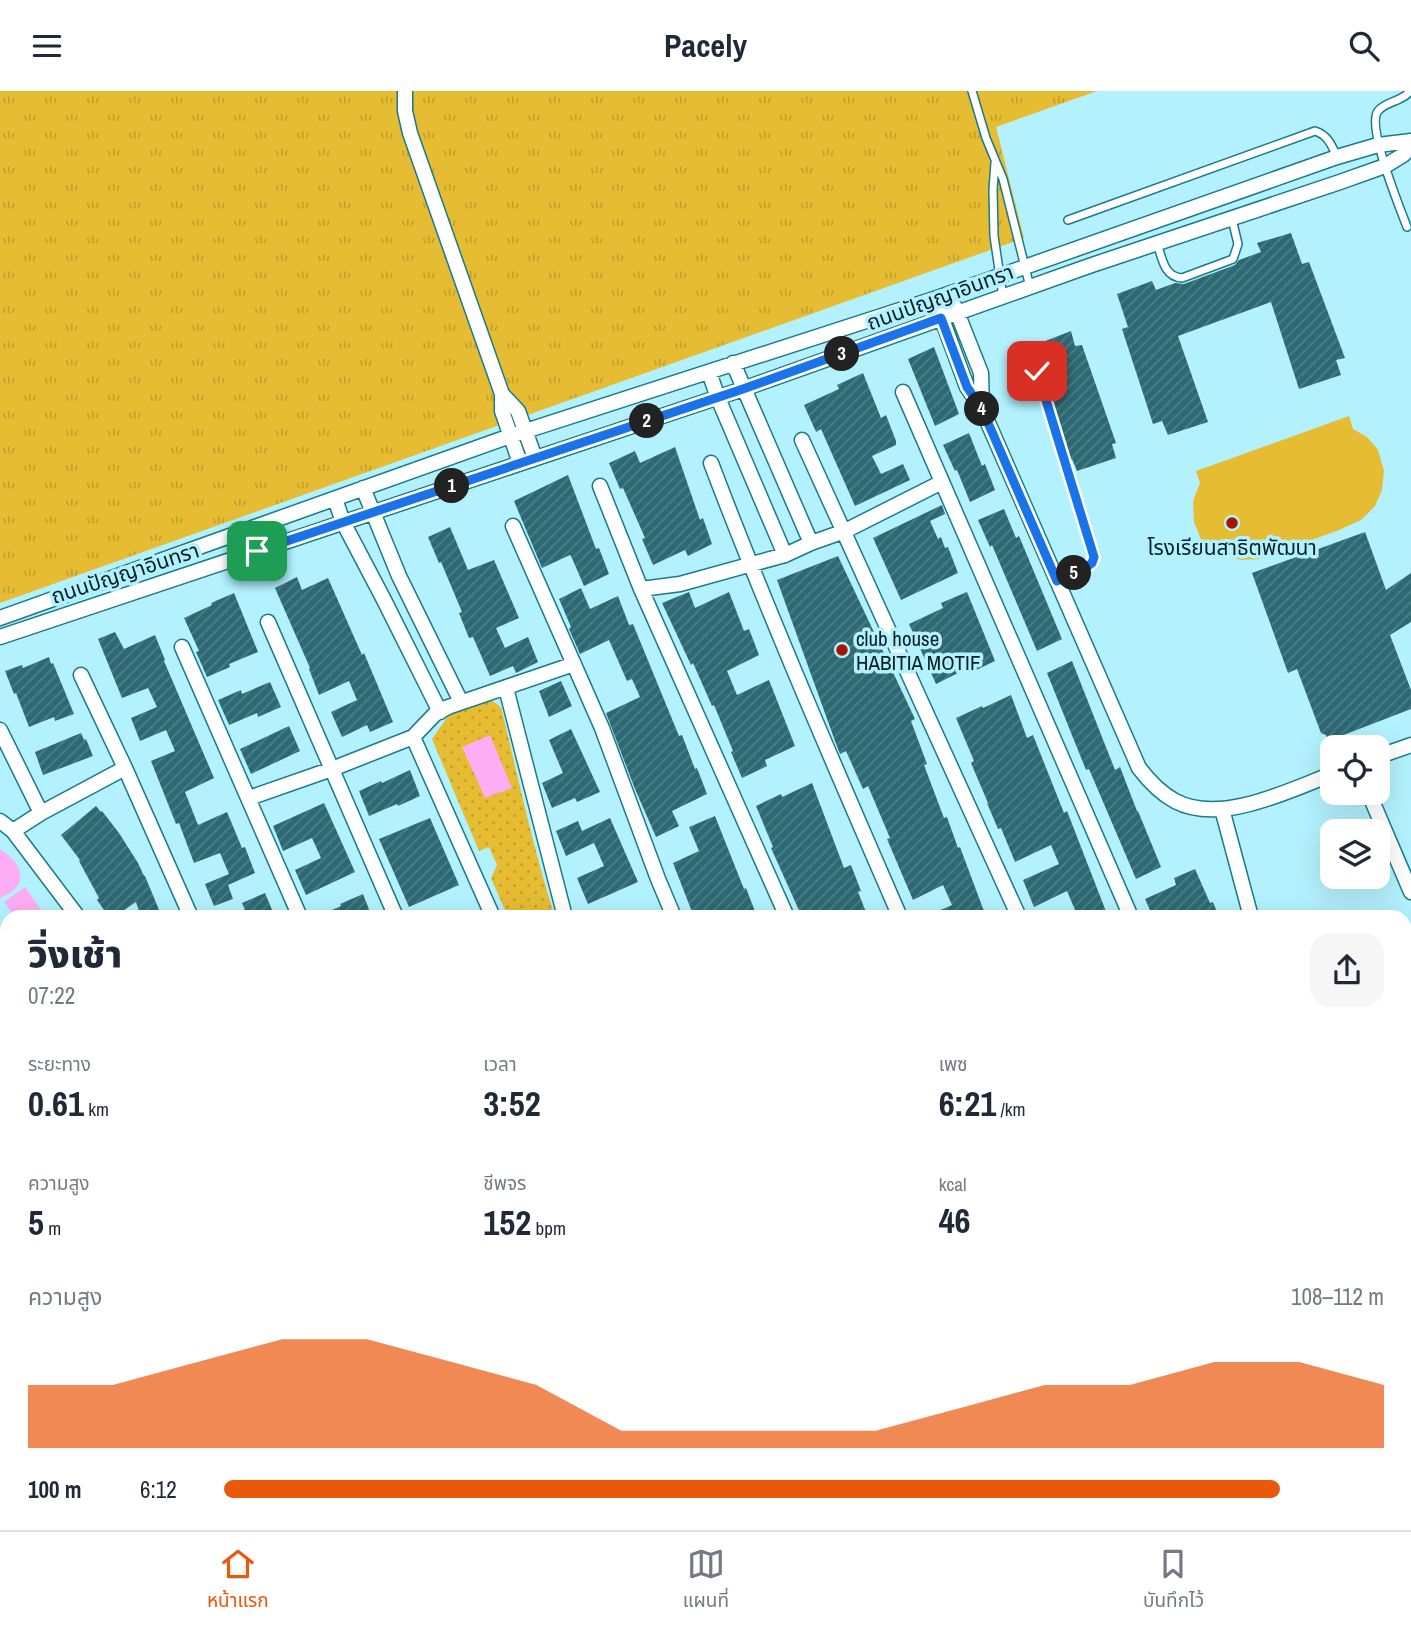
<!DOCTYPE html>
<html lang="th">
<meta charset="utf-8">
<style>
:root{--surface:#fff;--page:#f6f6f7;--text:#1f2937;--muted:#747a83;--line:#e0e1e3;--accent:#ea580c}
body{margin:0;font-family:"Archivo Narrow","Noto Sans Thai",sans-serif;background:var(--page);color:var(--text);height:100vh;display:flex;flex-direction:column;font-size:26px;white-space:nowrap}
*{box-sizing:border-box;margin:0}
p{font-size:23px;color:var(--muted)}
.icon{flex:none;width:38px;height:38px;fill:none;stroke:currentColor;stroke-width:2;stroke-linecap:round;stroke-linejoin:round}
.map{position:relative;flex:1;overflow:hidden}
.panel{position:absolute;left:0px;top:819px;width:1412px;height:621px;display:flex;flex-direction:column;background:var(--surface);border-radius:21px 21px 0 0;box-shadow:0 7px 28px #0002}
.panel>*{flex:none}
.tools{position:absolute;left:1320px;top:644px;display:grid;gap:14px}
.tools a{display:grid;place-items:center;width:70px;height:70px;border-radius:14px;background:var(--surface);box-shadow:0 7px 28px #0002;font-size:35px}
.pin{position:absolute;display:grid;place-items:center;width:60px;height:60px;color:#fff;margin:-30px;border-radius:14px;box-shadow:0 4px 10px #0006}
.km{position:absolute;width:35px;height:35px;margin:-18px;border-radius:50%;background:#222;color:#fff;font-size:19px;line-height:35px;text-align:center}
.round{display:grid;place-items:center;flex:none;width:74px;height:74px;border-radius:21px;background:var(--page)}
.summary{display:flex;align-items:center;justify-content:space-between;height:119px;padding:0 28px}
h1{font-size:38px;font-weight:800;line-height:52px}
.figures{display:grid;grid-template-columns:repeat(3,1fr);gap:10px;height:119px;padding:7px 28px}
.figures div{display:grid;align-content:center}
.figures b{font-size:35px;font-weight:800}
.figures small{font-size:19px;font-weight:400}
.figures p{font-size:19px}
.chart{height:196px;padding:14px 28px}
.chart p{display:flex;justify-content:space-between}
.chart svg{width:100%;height:126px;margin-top:7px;fill:var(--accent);opacity:.7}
ul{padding:0 28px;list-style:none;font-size:23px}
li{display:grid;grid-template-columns:112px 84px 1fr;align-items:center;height:52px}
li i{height:18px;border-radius:9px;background:var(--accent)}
header{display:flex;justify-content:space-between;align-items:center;height:91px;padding:0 28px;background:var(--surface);font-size:32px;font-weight:800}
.tabs{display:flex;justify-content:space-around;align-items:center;height:98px;border-top:2px solid var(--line);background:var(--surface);font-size:19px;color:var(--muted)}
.tabs a{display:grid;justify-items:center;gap:4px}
.tabs .current{color:var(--accent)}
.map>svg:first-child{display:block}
</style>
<header><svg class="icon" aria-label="menu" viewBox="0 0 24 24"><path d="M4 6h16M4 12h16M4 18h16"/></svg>Pacely<svg class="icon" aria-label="search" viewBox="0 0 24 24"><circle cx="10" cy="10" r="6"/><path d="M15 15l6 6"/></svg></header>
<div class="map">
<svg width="1411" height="1439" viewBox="0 0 1411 1439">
<defs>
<pattern id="grass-tufts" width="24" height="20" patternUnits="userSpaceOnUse" patternTransform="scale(1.75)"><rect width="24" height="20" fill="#e6bc33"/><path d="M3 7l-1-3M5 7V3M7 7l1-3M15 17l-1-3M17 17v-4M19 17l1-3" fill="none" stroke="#c4a12d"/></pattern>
<pattern id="park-dots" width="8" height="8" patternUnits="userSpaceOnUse" patternTransform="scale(1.75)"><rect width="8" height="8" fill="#e6bc33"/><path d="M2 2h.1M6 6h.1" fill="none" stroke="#c4a12d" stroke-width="1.8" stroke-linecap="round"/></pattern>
<pattern id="building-hatch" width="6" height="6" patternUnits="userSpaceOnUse" patternTransform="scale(1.75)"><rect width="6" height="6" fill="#2d6974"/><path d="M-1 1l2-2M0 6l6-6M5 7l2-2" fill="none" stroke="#4f7e86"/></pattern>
</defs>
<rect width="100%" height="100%" fill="#b2f1fd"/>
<path fill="url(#grass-tufts)" d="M0,0h1097l-101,36 28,111 -1024,365z"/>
<path fill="url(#park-dots)" d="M491,609l10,7c17,70 32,141 54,210h-47l-17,-39 6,-13 -8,-18 -10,4 -47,-112 18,-26z
M224,1433h107l1,3 -9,3h-112z"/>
<path fill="#e6bc33" d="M1349,325l4,13 14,8 11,13 6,21 -2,19 -7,16 -14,14 -22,10 -79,29 -19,1 -19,-6 -21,-15 -7,-17 -1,-21 7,-18 -4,-12z"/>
<path fill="#fcadf3" d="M490,644l22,53 -27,10 -23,-51z
M0,758c11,7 25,20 19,34 -3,8 -13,12 -19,15z
M25,796l21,30h-31l-11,-15z"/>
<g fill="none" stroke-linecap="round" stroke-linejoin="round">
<path stroke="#fcadf3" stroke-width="14" d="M350,1439l16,-6"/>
</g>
<path fill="url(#building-hatch)" d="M1291,142l11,31 7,-2 36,96 -9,2 5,15 -42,14 -28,-87 -93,34 30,86 -40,13 -6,-14 -9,3 -31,-95 6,-2 -11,-33 35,-13 4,9 19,-7 9,1 51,-19 4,-5 22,-8 -4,-9z
M1071,240l4,15 7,-1 34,98 -4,1 4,14 -39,13 -5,-12 -1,1 -28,-91 -2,-3 -5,-1 -5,5 -2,-6 5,-2 -4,-15z
M934,256l25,67 -24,12 -27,-67z
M863,282l18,45 5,-3 10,26v4l-24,11 9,18 22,-10 7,16 -55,26 -34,-77 -5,3 -12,-27 35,-16 -2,-4z
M969,342l13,33 3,-2 10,26 -25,12 -13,-32 -2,1 -12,-26z
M675,356l25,73 3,-2 9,26 -24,12 -3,-6 -32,15 -11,-26 3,-1 -22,-50 -3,1 -11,-26 26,-12 5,12z
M568,384l28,74 3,-1 10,26 -25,12 -13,-30 -1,-1 -28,13 -28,-67z
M942,414l3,9 -15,7 8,18 3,-2 4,11 3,-1 10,26 -57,27 -28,-62z
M1004,418l12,29 3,-2 43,103 -25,12 -45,-106 -2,2 -12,-27z
M450,436l18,43 26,-10 25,58 -23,10 9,20 23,-11 10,25 -22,11 -3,-7 -23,10 -17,-39 -4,1 -10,-25 3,-1 -21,-50 -2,1 -11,-26z
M1365,441l21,58 25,-17v49l-21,13 21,55v19l-83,32 -2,-6 -5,-2 -24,-64 -9,4 -36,-100z
M838,465l77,163 -4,2 16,43 -3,1 20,53 3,-1 11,31 2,-1 25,67 -6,3h-54l27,-12 -9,-20 -30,15 -26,-61 3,-1 -22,-52 -5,3 -17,-38 -6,3 -5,-13 -58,-161z
M297,486l5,13 26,-12 34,77 2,-2 29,69 -23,10 -3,-7 -25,12 -11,-25 26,-12 -8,-19 -30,14 -10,-26 1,-1 -35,-80z
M581,497l9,21 28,-13 11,29 4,-1 46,112 3,-1 13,34 2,-1 10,26 -35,17 7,15 -23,11 -21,-48 -29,-76 34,-16 -8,-18 -5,2 -18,-41 -29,14 -11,-25 2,-2 -12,-28z
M689,501l6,16 34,-16 15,39 5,-2 10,26 -32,16 10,24 32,-15 26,66 -30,14 2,6 -25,12 -11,-26 2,-1 -19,-46 -2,1 -19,-43 -2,2 -29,-62z
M967,501l28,69 -25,12 -2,-5 -32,16 -27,-60 34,-16 -2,-5z
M234,502l24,59 -29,12 1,3 -23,10 -11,-25 3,-1 -15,-33 28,-13 -1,-2z
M115,541l9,17 31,-14 10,25 -1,1 50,117 -29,14 13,33 29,-13 15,36 3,-1 10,26 -27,12 5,14 -19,7 -9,-22 24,-10 -9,-21 -26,10 -15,-40 -3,1 -25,-63 24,-10 -9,-21 -26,11 -9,-23 26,-11 -9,-19 -26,10 -24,-59z
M49,566l2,7 2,-1 21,51 -19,7 -1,-4 -25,10 -13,-34 -2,1 -9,-23 17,-6 1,3z
M1072,570l43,109 5,-3 17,44h1l23,56 -25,12 -47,-110 -3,1 -39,-97z
M561,590l11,25 -23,11 -10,-26z
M270,591l11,25 -23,10 -1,-4 -28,12 -11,-25 23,-10 1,4z
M1011,604l16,43 6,-3 31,78 3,-2 40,103 -6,3h-23l-11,-26 -33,16 -11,-27 36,-16 -8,-19 -36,17 -14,-34 -3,1 -11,-26h1l-17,-40 3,-2 -18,-43 26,-12 1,2z
M289,635l11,25 -49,23 -11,-25z
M571,638l29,63 -23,10 -2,-4 -23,10 -10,-25 21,-10 -14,-33z
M81,642l3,7 2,-1 7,17 -50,19 -8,-23z
M410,679l10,26 -22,10 -1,-2 -28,12 -10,-25 22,-10 1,2z
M812,692l32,85 7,-3 10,26 -3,1 10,25h-66l-31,-69 2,-1 -17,-41 25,-12 1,3z
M324,712l31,69 -49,23 -11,-25 26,-12 -9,-20 -29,13 -10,-25z
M96,715l5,6 1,-1 17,22 19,30 6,13h1l17,41h-21l-5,-15 -22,15h-5l-12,-17 2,-2 -20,-37 1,-1 -19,-25z
M715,725l29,73 2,-1 10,26 -6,3h-56l-21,-54 26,-12 -10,-24z
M430,727l29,67 -50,22 -30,-68z
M610,727l28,64 -50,22 -11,-26 27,-12 -10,-23 -28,13 -10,-25 22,-10 4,10z
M1195,778l15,34 3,-1 6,15h-66l-8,-18 31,-14 -2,-7z
M265,802l10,24h-27l-6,-14z
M363,803l9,23h-56l25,-11 -1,-2z"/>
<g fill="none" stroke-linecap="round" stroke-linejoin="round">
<defs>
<path id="service" d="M972,0l14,47 17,41 27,108
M995,72l-2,27 1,46 9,61
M1068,129l247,-89c13,4 17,15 22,26
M1407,136c-7,-19 -41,-101 -29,-116 8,-10 24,-9 32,-20
M1157,152c5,15 7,34 25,35l51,-19 5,-15 -6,-25
M1037,280l57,185 -2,7 -4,3 -31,15"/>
<path id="minor" d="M405,0v20l5,22 92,261v17l18,52
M955,216l26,66 1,35
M939,220l28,76 15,22 157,359c10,13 21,25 36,33 45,24 113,-10 157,-27
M733,272l78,180
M709,281l9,26 67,157
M903,301l228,525
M502,303l16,17 17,47
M802,349l217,477
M711,372c58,153 124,304 189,454
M600,395l41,103 146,328
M363,397l36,88 62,126
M335,408l8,23 41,78 56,112
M513,435l89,202 56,151 16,38
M641,498l39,-5 105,-29 26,-12 34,-12 97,-49
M0,527l510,-182 424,-137 403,-142 41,-12 33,-4
M268,531l128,295
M0,546l743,-248 346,-123 251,-84 45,-16 18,-11 8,-8
M182,556l118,270
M81,584l44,93
M506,597l59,229
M0,639l41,83 -28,18
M413,646l80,180
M1377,666l34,-12
M1370,705l41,96
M249,707l83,-29 81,-32 22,-23 13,-7 126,-43
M1222,718l29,108
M41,722l84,-45 66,149
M0,730l13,10 65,86
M0,903l7,16
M1405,954l6,13
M0,1162l7,16
M1405,1277l6,-3
M0,1399l7,-3
M0,1432l3,7
M117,1433l3,6
M342,1433l3,6
M461,1433l2,6
M562,1433l3,6
M664,1433l2,6
M761,1433l3,6
M852,1433l3,6
M945,1433l2,6
M1048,1433l2,6
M1166,1433l2,6
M597,1439l11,-6"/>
</defs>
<use href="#service" stroke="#1a7b8a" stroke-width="10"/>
<use href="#minor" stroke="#1a7b8a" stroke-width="17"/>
<use href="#service" stroke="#fff" stroke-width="7"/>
<use href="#minor" stroke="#fff" stroke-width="14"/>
</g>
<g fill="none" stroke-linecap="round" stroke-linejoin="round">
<defs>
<path id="route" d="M257,460l486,-162 198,-71 26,69 15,22 75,172 31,-15 4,-3 2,-6 -57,-186"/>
</defs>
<use href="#route" stroke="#fff" stroke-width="14"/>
<use href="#route" stroke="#1a73e8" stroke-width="9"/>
</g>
<g fill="#a71602" stroke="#b2f1fd" stroke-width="2.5">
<circle cx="1232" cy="432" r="7"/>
<circle cx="842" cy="559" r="7"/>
</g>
<g text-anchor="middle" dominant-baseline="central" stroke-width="7" stroke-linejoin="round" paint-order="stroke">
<g font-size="21" fill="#072025" stroke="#b2f1fd">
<text transform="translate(940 206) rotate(-20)">ถนนปัญญาอินทรา</text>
<text transform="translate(125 482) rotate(-18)">ถนนปัญญาอินทรา</text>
</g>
<g font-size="21" fill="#072025" stroke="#b2f1fd">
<text x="1232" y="456">โรงเรียนสาธิตพัฒนา</text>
<text x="856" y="547" text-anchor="start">club house<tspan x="856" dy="24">HABITIA MOTIF</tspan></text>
</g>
</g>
</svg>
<div class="tools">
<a><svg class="icon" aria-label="locate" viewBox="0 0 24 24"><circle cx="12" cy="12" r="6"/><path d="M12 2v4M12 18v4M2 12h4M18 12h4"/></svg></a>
<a><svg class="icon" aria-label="layers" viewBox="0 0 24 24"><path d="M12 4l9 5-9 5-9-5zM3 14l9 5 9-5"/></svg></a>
</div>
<div class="pin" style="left:257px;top:460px;background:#1e9e55"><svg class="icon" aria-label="arrive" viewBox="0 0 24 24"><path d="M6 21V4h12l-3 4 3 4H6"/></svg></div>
<div class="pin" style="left:1037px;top:280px;background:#d93025"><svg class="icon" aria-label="check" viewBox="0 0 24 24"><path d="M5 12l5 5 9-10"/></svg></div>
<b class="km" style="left:452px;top:395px">1</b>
<b class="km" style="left:647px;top:330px">2</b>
<b class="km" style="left:842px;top:263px">3</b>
<b class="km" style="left:982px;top:318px">4</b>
<b class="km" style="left:1074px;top:482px">5</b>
<section class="panel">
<div class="summary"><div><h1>วิ่งเช้า</h1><p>07:22</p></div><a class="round"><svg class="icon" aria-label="share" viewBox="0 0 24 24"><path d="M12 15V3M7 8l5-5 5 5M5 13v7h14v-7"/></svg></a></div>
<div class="figures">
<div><p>ระยะทาง</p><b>0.61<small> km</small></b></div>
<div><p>เวลา</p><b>3:52</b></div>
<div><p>เพซ</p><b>6:21<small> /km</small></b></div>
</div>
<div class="figures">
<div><p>ความสูง</p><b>5<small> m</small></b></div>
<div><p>ชีพจร</p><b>152<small> bpm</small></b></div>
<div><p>kcal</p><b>46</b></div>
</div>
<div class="chart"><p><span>ความสูง</span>108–112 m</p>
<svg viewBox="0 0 160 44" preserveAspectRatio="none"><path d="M0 44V22L10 22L20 14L30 6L40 6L50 14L60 22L70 38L80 38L90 38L100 38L110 30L120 22L130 22L140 14L150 14L160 22V44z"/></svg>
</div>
<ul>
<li><b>100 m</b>6:12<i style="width:91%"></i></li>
</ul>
</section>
</div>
<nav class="tabs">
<a class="current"><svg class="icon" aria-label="home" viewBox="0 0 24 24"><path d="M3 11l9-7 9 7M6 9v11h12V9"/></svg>หน้าแรก</a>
<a><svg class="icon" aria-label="map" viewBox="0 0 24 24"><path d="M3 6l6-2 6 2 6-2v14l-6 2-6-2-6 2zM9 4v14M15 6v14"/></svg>แผนที่</a>
<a><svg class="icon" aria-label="saved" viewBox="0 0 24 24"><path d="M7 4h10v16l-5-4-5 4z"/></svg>บันทึกไว้</a>
</nav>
